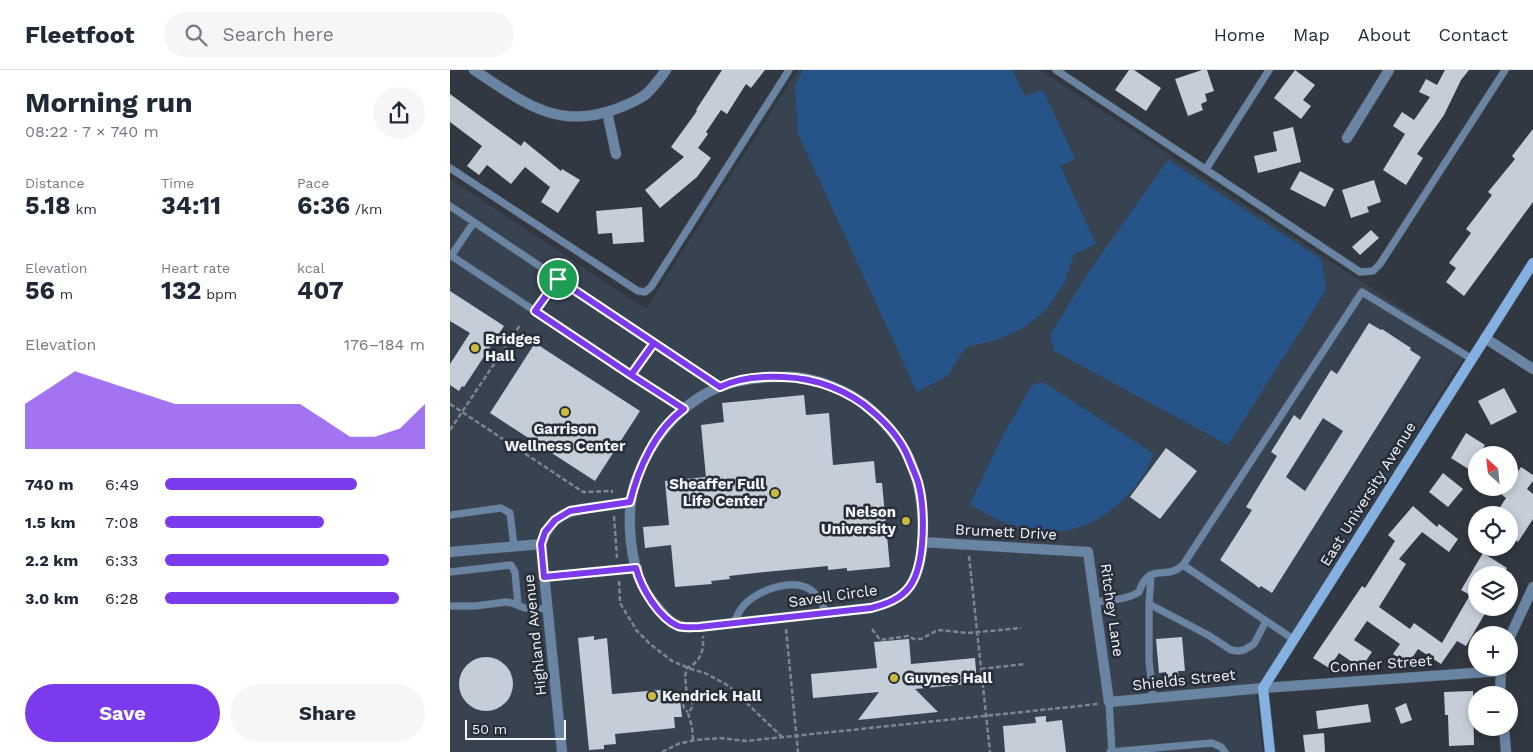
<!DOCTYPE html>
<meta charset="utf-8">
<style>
:root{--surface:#fff;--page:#f6f6f7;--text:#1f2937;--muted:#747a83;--line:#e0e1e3;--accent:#7c3aed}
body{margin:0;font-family:"Work Sans",sans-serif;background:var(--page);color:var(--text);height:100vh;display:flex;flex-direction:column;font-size:19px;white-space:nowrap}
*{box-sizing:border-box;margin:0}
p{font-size:16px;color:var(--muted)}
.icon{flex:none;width:28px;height:28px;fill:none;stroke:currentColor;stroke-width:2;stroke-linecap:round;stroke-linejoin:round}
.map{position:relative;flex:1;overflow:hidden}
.panel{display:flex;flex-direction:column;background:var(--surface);width:450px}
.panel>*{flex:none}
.needle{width:32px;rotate:333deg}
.controls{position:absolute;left:1018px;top:376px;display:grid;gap:10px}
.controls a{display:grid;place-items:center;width:50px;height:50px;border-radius:50%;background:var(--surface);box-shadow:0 2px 8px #0003;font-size:25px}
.scale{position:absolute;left:15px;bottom:12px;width:101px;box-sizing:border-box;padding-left:5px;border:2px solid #f1f5fb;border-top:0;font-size:14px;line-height:18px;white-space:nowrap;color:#f1f5fb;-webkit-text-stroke:4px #272e37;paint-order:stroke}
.pin{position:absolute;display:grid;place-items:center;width:42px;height:42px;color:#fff;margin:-21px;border:2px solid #fff;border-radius:50%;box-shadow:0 1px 5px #0007}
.round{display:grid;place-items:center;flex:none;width:52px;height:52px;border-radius:26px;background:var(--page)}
.head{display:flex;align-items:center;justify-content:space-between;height:85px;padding:0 25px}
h1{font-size:28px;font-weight:700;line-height:38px}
.stats{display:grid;grid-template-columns:repeat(3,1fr);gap:8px;height:85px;padding:5px 25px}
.stats div{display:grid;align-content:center}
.stats b{font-size:25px;font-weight:700}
.stats small{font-size:14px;font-weight:400}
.stats p{font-size:14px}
.chart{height:140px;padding:10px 25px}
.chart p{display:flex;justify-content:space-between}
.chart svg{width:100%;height:90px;margin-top:5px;fill:var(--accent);opacity:.7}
.action{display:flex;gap:10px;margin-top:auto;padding:10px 25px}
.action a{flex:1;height:58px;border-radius:30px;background:var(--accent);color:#fff;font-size:20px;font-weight:700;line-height:58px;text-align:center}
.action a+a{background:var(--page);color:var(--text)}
ul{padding:0 25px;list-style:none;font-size:16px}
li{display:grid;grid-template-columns:80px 60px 1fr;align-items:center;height:38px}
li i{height:12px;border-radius:6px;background:var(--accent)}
header{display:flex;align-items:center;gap:30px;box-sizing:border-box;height:70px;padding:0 25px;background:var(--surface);border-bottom:1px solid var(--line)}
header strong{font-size:24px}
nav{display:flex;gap:28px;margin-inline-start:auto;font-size:18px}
.search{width:350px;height:45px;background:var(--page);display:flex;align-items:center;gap:12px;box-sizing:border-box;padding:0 18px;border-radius:28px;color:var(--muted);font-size:19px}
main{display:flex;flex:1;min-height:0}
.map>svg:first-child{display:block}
</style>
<header>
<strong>Fleetfoot</strong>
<div class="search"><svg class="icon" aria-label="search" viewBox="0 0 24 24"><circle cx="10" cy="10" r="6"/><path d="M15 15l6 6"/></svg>Search here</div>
<nav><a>Home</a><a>Map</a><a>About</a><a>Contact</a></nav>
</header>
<main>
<section class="panel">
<div class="head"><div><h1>Morning run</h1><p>08:22 · 7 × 740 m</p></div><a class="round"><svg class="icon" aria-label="share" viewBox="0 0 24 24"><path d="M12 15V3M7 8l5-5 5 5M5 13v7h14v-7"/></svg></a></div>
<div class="stats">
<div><p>Distance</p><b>5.18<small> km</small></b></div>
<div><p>Time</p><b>34:11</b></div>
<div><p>Pace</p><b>6:36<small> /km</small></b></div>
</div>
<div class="stats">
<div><p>Elevation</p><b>56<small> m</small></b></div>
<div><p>Heart rate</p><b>132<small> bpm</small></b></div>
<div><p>kcal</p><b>407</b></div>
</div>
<div class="chart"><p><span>Elevation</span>176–184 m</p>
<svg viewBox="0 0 160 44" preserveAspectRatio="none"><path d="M0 44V22L10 14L20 6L30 10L40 14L50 18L60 22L70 22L80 22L90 22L100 22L110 22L120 30L130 38L140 38L150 34L160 22V44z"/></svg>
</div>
<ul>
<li><b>740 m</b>6:49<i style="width:74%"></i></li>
<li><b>1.5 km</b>7:08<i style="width:61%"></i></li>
<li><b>2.2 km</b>6:33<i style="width:86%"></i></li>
<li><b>3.0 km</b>6:28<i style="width:90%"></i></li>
</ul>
<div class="action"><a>Save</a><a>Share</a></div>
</section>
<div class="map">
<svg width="1083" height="682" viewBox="0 0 1083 682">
<rect width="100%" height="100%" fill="#313841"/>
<path fill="#374350" d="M348,0h242l427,281 -211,340 6,61h-809l-3,-2v-571l196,130z"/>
<path fill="#275488" d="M353,0h209l13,26 18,-6 32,69 -15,7 36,78 -22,10 -9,28 -18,27 -22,18 -28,13 -31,7 -19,29 -30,16 -119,-258 -3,-47z
M718,90l153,99 5,31 -98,155 -174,-94 -4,-16 38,-62z
M593,312l111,72c-10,24 -24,42 -44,57 -47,34 -95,23 -140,-7l32,-67 30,-52z"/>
<path fill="#c4cdd8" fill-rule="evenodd" d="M272,0h43l-14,18 -5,-4 -19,30 -6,-4 -15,22 2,2 -10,14 13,10 -14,19 -37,31 -15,-18 39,-33 -13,-10 26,-36 -1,-1z
M679,0h5l27,18 -15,23 -31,-21z
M752,0h5l7,21 -9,3 2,7 -6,3 2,6 -15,6 -13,-37z
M845,0l20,15 -12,15 8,6 -10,13 -27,-21z
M995,0h24l-8,10 -17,35 -27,39 6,4 -17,27 -23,-15 22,-36 -12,-8 9,-14 12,8 16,-23 -11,-5 7,-13 11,6z
M0,24l71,52 3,-5 37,30 1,-2 18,11 -22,33 -17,-11 9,-15 -25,-20 -14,17 -24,-19 -8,10 -12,-9 15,-20 -32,-24z
M843,57l8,35 -43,11 -4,-17 23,-5 -4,-19z
M1083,59v73l-69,94 -18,-14 10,-14 -7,-5 22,-30 -5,-4 26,-34 -4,-3 27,-33 -3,-3z
M850,101l34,18 -9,18 -35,-18z
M924,110l7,22 -14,5 2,5 -18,6 -9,-28z
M192,137l2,35 -31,2 -1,-11 -14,1 -2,-23z
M921,160l8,8 -19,17 -8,-8z
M0,221l54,35 -40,61 -2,-1 -3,5 -9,-6v-21l20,-31 -20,-12z
M919,253l12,7 1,-1 6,4 23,15 -1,2 11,7 -149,236 -11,-7 -2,2 -5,-4 -34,-24 32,-50 -6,-3 31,-51 -6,-4 23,-37 6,5 31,-50 6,4zM873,348l20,13 -38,60 -19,-14z
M85,273l105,68 -45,70 -105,-68z
M1054,318l13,24 -26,13 -13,-24z
M354,325l2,20 23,-2 4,52 41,-4 2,22h6l8,84 -43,4v-3l-19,2v-4l-63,6 -36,4 1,3 -19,2 1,3 -37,3 -4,-42 -26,3 -2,-21 26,-2 -4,-44 41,-4 -5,-52 23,-3 -2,-19z
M1016,363l19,12 -6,10h-3v5l-6,10 -19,-12z
M716,378l31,23 -37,48 -30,-22z
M1071,397l12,8v6l-6,8 6,5v25l-15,23 -9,-7v-20h-14l11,-17 -4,-3 5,-7h2v-3z
M993,403l20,16 -15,18 -19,-15z
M963,436l24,21 2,-3 19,15 -9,13 -27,-20 -23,27 7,5 -27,43 31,22 4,-6 28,20 28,-48 -9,-5 22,-37 24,15 -4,7h-27v33h6l5,2 -21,36 -9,-5 -16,23 -23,-15 -10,15 -15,-10 7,-10 -33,-23 -13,19 18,12 -11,16 -22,-15 -10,15 -16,-10 49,-72 3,2 30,-47 -7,-6z
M144,566v4l13,-2 5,56 60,-5v10h8l2,18h-8l1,11 -60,6 1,10 -12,1v4l-15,1 -11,-112z
M732,567l3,34h-7l1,7 -13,1v-7l-7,1 -3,-34z
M459,569l2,25 64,-6 2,25 -62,6 23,23 -80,8 21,-28 -66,6 -2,-24 66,-6 -3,-26z
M9 614a27 27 0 1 1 54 0a27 27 0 1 1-54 0Z
M1023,621l1,54 -25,1 -1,-31h-3l-1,-23z
M956,633l6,17 -11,4 -6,-16z
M918,634l3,18 -53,7 -2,-18z
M596,646v6l16,-2 4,32h-61l-2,-26 33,-3 -1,-6z
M874,663l1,19h-20l-2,-17z"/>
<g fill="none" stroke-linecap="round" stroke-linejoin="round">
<defs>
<path id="lane" d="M606,0l304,202 13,-1 7,-7 125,-194
M0,98l188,123 7,1 6,-5 138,-217
M756,99l63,-99
M0,136l270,181
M0,185l234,154
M1,186l23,-34
M85,241l23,-32
M181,305l23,-32
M0,445l51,-7 9,5 4,33
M0,502l61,-7 4,7 3,33
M701,505l-2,29 59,31 23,15 7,1 6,-1 10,-6 12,-23
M645,532c15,-2 31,-2 44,-10 11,-32 26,-10 44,-27
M699,534v56l4,38
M0,536h25l31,-4 6,1 13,5 23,1
M283,553c3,-4 5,-10 8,-14 12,-18 51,-32 70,-19 7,5 12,16 16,23
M843,569l-110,-74 179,-273 110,67
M659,632l3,50
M660,682l102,-9 9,4 4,5"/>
<path id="street" d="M24,0c48,31 82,61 142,39 29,-11 32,-14 50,-39
M157,42l9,42
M897,68l42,-68
M1035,268l48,31
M326,307c9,0 18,-1 27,1 24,4 53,17 71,34 12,12 24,26 33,42 17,31 24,101 3,132 -9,13 -24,18 -39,22l-172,19c-6,0 -14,1 -19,-1 -9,-2 -15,-10 -21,-17 -8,-9 -16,-19 -20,-31 -10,-27 -13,-71 -3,-98 12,-33 34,-64 64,-83 23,-15 49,-19 76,-20z
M472,472l166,10 21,150 154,-14 238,-17
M0,482l91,-8
M95,507l92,-9
M1059,569l24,-52
M1050,625l1,-27
M1054,658l2,24
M112,682l-21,-208c11,-30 25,-33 54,-37 12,-1 24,-3 36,-5"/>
<path id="secondary" d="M820,682l-7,-64 270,-425"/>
</defs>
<use href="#lane" stroke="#50565f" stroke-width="8"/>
<use href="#street" stroke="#50565f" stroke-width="11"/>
<use href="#secondary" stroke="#50565f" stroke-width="11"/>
<path stroke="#7f858d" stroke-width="2.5" stroke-dasharray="5 2.5" stroke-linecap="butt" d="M0,334l133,88 29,-1v2
M0,360l70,-105
M164,446l3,42
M519,486l21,196
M169,511l1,22 17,28 13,13 22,17 19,8 14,4 24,13 54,52
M336,559l12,123
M422,559l8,11 28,-4 6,3h7l17,-9 30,3 53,-5
M531,599l44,-5
M237,627c-5,5 -5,11 1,15
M243,670l-1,-13 -4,-14c6,-6 6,-12 -1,-16l-2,-21 2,-8c14,-6 17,-18 16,-32
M212,682l16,-8 17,-4 25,-2 26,3 352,-37"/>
<use href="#lane" stroke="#6a85a4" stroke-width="7"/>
<use href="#street" stroke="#6a85a4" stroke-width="10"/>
<use href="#secondary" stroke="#85b0e2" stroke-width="10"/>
</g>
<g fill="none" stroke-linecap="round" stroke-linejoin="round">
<defs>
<path id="route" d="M108,209l96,64 -23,32 53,34c-29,21 -46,60 -54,93l-60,9 -15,9 -10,12 -4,12 3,33 92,-9c5,20 23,50 42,58 6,2 14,1 21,1l172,-19c15,-4 30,-9 39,-22 16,-23 15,-78 8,-104 -3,-9 -7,-17 -10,-25 -7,-17 -21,-33 -35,-45 -24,-22 -58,-34 -90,-35 -21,-1 -45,1 -63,10l-66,-44 -23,32 -96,-64 23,-32"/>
</defs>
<use href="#route" stroke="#fff" stroke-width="10"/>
<use href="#route" stroke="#7c3aed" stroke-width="6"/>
</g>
<g fill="#c8bb3b" stroke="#272e37" stroke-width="2">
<circle cx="25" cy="278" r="5"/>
<circle cx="115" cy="342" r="5"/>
<circle cx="325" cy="423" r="5"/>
<circle cx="456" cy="451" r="5"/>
<circle cx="444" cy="608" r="5"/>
<circle cx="202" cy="626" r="5"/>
</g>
<g text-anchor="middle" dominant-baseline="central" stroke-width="5" stroke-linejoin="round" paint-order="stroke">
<g font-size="15" font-weight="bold" fill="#f1f5fb" stroke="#272e37" text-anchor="start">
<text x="35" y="269">Bridges<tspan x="35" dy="17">Hall</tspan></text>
<text x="115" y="359" text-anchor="middle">Garrison<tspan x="115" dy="17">Wellness Center</tspan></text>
<text x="315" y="414" text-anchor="end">Sheaffer Full<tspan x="315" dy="17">Life Center</tspan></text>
<text x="446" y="442" text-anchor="end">Nelson<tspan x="446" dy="17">University</tspan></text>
<text x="454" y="608">Guynes Hall</text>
<text x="212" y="626">Kendrick Hall</text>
</g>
<g font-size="15" fill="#f1f5fb" stroke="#272e37">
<text transform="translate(918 424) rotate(-58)">East University Avenue</text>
<text transform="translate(556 462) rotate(3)">Brumett Drive</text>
<text transform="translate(383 526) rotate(-8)">Savell Circle</text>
<text transform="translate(662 540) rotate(82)">Ritchey Lane</text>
<text transform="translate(85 565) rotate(-96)">Highland Avenue</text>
<text transform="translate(931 594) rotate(-4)">Conner Street</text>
<text transform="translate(734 610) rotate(-6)">Shields Street</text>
</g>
</g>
</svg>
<div class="controls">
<a><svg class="needle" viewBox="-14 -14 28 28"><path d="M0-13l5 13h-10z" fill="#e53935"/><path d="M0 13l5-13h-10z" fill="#747a83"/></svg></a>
<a><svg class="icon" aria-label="locate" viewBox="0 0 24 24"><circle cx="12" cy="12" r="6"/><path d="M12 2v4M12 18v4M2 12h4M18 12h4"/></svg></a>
<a><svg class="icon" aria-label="layers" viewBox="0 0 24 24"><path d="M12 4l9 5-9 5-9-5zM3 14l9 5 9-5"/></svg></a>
<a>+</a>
<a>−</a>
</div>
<div class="scale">50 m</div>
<div class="pin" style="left:108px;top:209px;background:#1e9e55"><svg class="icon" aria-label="arrive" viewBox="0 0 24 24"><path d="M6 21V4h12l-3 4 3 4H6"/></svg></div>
</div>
</main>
